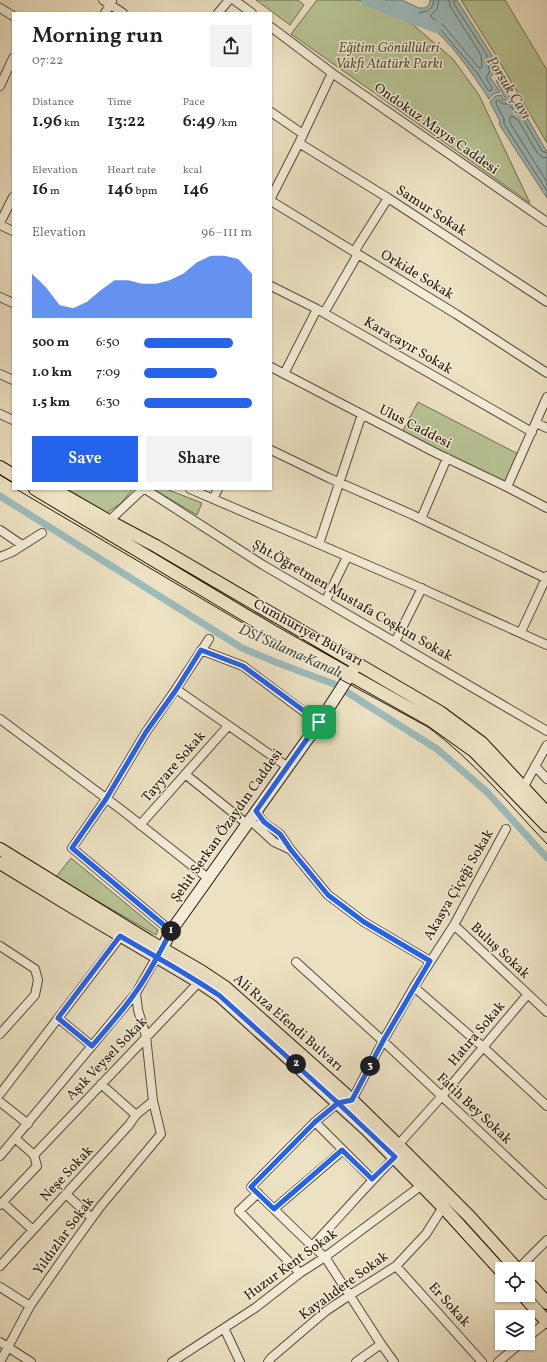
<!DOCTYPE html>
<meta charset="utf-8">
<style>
:root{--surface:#fff;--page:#f2f2f2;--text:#202124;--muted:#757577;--accent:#2563eb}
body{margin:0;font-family:Vollkorn,serif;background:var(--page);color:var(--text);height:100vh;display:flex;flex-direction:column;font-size:15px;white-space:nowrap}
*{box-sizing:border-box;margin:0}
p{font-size:13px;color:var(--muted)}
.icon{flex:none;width:22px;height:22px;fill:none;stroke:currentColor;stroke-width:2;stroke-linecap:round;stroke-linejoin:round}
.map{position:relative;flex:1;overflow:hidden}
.side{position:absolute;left:12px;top:12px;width:260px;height:478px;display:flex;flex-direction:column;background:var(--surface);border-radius:0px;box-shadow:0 1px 3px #0004}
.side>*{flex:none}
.fabs{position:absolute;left:495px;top:1262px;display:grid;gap:8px}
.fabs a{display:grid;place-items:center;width:40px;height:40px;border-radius:0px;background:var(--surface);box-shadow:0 1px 3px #0004;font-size:20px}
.pin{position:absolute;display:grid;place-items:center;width:34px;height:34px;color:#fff;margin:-17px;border-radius:8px;box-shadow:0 2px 6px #0006}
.km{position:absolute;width:20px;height:20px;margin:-10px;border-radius:50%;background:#222;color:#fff;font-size:11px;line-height:20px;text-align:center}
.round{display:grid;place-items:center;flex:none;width:42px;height:42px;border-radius:0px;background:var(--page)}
.head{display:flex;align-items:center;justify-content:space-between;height:68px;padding:0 20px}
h1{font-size:22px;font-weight:600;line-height:30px}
.stats{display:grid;grid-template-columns:repeat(3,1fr);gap:6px;height:68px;padding:4px 20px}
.stats div{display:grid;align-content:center}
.stats b{font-size:17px;font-weight:600}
.stats small{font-size:11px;font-weight:400}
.stats p{font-size:11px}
.chart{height:112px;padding:8px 20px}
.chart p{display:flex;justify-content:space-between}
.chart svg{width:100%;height:72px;margin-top:4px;fill:var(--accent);opacity:.7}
.button{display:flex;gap:8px;margin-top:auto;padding:8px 20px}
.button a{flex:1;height:46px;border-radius:0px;background:var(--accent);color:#fff;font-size:16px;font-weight:600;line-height:46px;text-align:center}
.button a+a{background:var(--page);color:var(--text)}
ul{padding:0 20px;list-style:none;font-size:13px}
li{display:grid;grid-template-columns:64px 48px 1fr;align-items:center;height:30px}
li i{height:10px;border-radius:5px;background:var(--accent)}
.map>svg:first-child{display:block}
</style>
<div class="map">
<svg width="547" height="1362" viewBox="0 0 547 1362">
<rect width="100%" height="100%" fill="#ece1c2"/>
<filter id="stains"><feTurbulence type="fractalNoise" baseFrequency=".005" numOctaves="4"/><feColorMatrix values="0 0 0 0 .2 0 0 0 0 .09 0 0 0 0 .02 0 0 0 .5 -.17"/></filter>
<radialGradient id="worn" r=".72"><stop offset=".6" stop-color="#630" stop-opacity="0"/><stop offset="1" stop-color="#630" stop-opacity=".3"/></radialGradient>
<path fill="#b7c394" stroke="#6d6e50" d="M256,0h42l6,5 -14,20z
M317,0h42l52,23 42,36 26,36 51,108 -239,-169z
M461,0h44l42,70v73l-52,-89z
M418,402l100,52 -13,29 -103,-51z
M67,489h64l1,1 -11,13 -14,10z
M153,489h13l36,14 -5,12z
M71,858l87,72 -2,5 -100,-58z"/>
<path fill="#9cbbbb" stroke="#6c7a75" d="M372,0h30l17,8h6l4,-3 1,-5h27l36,57 -4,3 6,13 -5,4 10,15 -7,2 -4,5c-14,-22 -32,-48 -51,-66 -17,-16 -45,-27 -66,-33z
M498,79l21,32 3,-2 25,43v46l-48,-74 1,-3 -10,-19 5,-6 7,-1 1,5 3,-1 -10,-18z"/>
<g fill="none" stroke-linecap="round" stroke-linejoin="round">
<path stroke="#606a63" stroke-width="1" d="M434,0c-1,9 -6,12 -14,12l-1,3 21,14 38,45 10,16 3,1 1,-3 -6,-10 4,-7 -4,-10 1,-6 -33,-51v-4
M439,0l-2,9 -6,6v2l13,9 35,42h2l1,-2 -1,-11 -31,-49 -1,-6
M547,153l-5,-2 -21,-36 -5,-2 -7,-9h-6l-4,-4 -3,1v2l8,16v5l43,67
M547,158l-5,-1 -4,-3 -20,-34 -6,-4 -2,1v6l37,59"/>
<path stroke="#9cbbbb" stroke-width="7" d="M0,496l242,152 36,15 56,21 103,65 50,43 60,66"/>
<path stroke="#9cbbbb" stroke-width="12" d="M367,0l69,27"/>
<defs>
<path id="minor" d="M103,0l20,13
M234,0l18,13
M0,8l13,8
M105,13l7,-12
M218,13l11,-13
M271,27l61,46 215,149
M0,86l13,-28
M271,112l32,22
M299,143l89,55 159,104
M271,198l28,-55 33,-70
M271,201l185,113 91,59
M0,223l13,-26
M0,225l13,6
M354,252l34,-54
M271,286l46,23 215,123
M0,297l13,6
M324,313l34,-59
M271,367l165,86 71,34 40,21
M0,374l13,6
M284,374l33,-65
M0,414l13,6
M536,423l11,5
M271,450l58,28 84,37 132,63
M507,487l40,-90
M145,489l118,76 284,166
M190,489l224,96 133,60
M213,499l5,-10
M421,519l26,-61
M109,521l34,-32
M0,530l22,15
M319,544l43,-130
M0,557l12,-5 30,-19
M326,600l21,-43
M521,632l26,-56
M395,642l27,-54
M201,650l42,16 76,57
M176,689l112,78
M0,719l123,92 86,68
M535,766l12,13
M185,774l62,50
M523,788l24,-43
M250,820l24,22 17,8 -11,-16 -17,-12 -7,-11
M140,825l88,-99
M291,850l37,45 36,27 66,39
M454,925l93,87
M171,931l-99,-83 34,-49 40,-67 30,-43 33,-50
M0,946l35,23 3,11 -3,15 -35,39
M296,962l87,79 164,154
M414,987l69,60 64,59
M58,1018l34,28
M101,1084l35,31
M0,1094l121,-158
M0,1102l28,22
M315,1122l57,57
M16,1139l18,16
M398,1145l44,-49 86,-102
M34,1155l165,-173
M0,1156l136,-163 23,-40
M258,1193l-19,18 61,62
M66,1194l26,24
M3,1203l30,27
M0,1205l37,-39 -3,-11
M274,1209l68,-58
M312,1246c28,-29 54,-60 83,-89
M0,1266l129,-141 7,-10 17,-14
M396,1266l86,96
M518,1269l29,-29
M0,1287l30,19
M224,1328l16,34
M528,1337l19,-15
M0,1342l31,20
M0,1362l30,-56 41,-59 29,-40 61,-73 -8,-33 -7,-65 -8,-26 -2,-17
M172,1362l83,-54 45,-35 25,-16 97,-72
M268,1362l3,-4 55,-47 24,-16 46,-29 30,-32 17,-27
M356,1362l25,-18
M394,1362l-13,-18 -56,-87 -13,-11 -61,-59 64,-65 23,-19 14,-3 31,-59 31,-54 40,-62 52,-96
M498,1362l23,-19"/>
<path id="secondary" d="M162,949l9,-18 148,-208 38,-59"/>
<path id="primary" d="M0,467l13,8
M35,489l237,142 160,90 42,30 73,75
M53,489l56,32 47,25 284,166 42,31 65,70
M0,849l149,92 52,30 24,16 127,113 46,45 71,71 48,53
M0,863l74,45 125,74 21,14 146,133 77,78 59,65
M528,1282l19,21
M523,1295l24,27"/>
</defs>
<use href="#minor" stroke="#554a39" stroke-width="10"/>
<use href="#secondary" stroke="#23180b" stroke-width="13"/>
<use href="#primary" stroke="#23180b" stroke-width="14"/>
<use href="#minor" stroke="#f3ecd7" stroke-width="8"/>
<use href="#secondary" stroke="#f3ecd7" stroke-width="11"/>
<use href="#primary" stroke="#ece1c2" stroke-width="12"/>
<path stroke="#23180b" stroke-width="1" d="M0,475l13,8
M16,489l293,173 119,65c45,33 81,77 119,117"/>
</g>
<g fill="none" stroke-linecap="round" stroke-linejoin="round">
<defs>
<path id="route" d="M319,722l-76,-56 -42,-16 -25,40 -30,42 -40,67 -34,49 99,83c-11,21 -22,43 -36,62 -13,19 -29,36 -43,53l-34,-28 62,-82c34,20 68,38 100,60l118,107 -23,19 -64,65 23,22 68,-59 30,29 23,-22 -57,-54 14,-3 31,-59 47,-80 -66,-39 -36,-27 -37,-45 -11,-16 -16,-12 -8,-11 63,-89"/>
</defs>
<use href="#route" stroke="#fff" stroke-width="8"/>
<use href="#route" stroke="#2563eb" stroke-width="5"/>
</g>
<g text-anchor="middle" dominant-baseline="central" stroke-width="3" stroke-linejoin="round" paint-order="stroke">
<g font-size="14" font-style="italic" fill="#57543b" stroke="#f3ecd7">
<text x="389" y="48">Eğitim Gönüllüleri<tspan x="389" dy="16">Vakfı Atatürk Parkı</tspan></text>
</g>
<g font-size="14" fill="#23180b" stroke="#f3ecd7">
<text transform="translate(436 129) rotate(35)">Ondokuz Mayıs Caddesi</text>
<text transform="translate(431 211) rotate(33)">Samur Sokak</text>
<text transform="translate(417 275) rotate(31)">Orkide Sokak</text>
<text transform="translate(408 346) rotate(30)">Karaçayır Sokak</text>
<text transform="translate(415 427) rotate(27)">Ulus Caddesi</text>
<text transform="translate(352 601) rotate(30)">Şht.Öğretmen Mustafa Coşkun Sokak</text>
<text transform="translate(308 633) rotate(29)">Cumhuriyet Bulvarı</text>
<text transform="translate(174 767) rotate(-49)">Tayyare Sokak</text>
<text transform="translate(227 826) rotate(-55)">Şehit Serkan Özaydın Caddesi</text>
<text transform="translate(459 885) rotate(-60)">Akasya Çiçeği Sokak</text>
<text transform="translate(500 951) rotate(43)">Buluş Sokak</text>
<text transform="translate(288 1023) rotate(41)">Ali Rıza Efendi Bulvarı</text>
<text transform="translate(477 1034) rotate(-50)">Hatıra Sokak</text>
<text transform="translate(107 1059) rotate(-46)">Aşık Veysel Sokak</text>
<text transform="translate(474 1109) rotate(43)">Fatih Bey Sokak</text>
<text transform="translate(67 1174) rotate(-47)">Neşe Sokak</text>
<text transform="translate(64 1236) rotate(-54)">Yıldızlar Sokak</text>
<text transform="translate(291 1265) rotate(-36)">Huzur Kent Sokak</text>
<text transform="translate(344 1286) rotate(-36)">Kayalıdere Sokak</text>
<text transform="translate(449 1305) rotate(48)">Er Sokak</text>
</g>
<g font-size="15" font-style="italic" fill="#4d5149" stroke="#f3ecd7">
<text transform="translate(508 88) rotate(58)">Porsuk Çayı</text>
<text transform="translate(290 652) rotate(24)">DSİ Sulama Kanalı</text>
</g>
</g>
<rect width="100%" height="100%" filter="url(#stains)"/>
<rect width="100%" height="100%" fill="url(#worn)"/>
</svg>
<div class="fabs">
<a><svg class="icon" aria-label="locate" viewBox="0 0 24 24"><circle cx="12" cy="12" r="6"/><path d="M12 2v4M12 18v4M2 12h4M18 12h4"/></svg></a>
<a><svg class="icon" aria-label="layers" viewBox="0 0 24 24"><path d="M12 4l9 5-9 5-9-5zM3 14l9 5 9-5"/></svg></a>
</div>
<div class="pin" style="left:319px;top:722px;background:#1e9e55"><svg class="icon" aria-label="arrive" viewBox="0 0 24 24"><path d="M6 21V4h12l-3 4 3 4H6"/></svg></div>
<b class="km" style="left:171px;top:931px">1</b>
<b class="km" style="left:296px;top:1064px">2</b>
<b class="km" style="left:370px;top:1066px">3</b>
<section class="side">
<div class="head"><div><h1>Morning run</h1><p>07:22</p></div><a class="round"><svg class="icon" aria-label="share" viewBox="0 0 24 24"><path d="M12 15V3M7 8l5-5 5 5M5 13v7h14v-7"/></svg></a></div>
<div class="stats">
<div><p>Distance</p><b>1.96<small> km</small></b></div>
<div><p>Time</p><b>13:22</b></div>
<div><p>Pace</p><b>6:49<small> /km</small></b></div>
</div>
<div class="stats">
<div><p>Elevation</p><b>16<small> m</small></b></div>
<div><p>Heart rate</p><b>146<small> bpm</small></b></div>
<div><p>kcal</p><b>146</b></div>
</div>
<div class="chart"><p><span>Elevation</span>96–111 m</p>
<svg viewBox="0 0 160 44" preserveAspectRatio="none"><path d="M0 44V17L10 25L20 36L30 38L40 34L50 27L60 21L70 21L80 23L90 23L100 21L110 17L120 10L130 6L140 6L150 8L160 17V44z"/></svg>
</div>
<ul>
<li><b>500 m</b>6:50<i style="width:82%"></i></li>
<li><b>1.0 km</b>7:09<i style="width:68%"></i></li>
<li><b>1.5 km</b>6:30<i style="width:100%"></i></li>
</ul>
<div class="button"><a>Save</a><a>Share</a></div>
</section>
</div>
